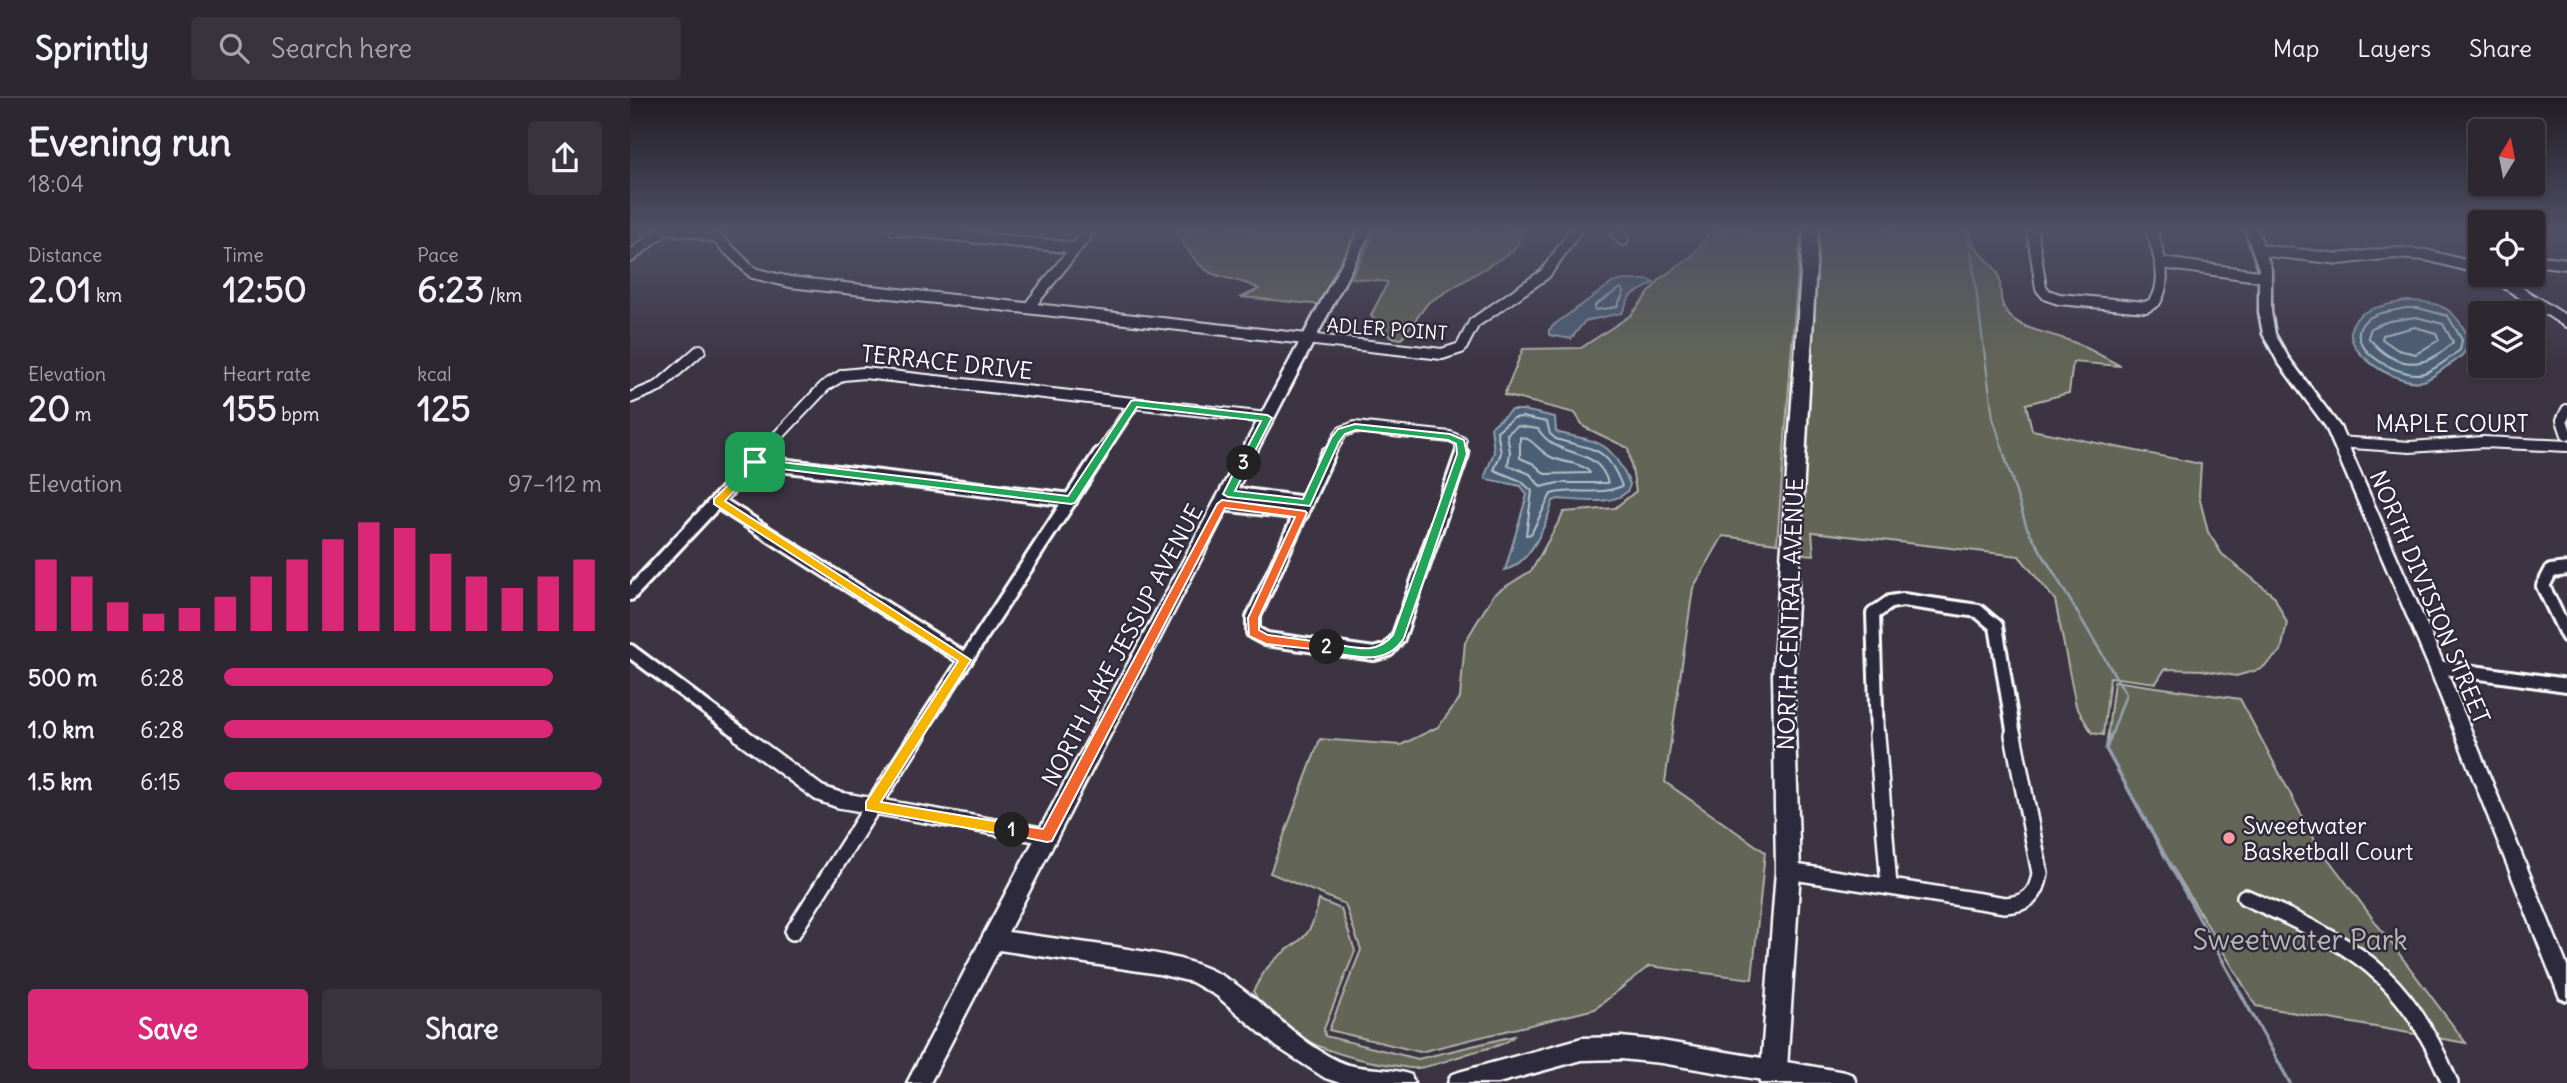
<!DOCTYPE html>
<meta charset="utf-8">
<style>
:root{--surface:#2d2732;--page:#39333e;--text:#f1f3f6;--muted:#a7a5ac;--line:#48444d;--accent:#db2777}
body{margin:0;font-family:Delius,sans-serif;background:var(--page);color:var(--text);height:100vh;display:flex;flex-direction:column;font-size:26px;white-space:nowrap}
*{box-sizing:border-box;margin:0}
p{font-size:23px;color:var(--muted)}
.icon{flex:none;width:38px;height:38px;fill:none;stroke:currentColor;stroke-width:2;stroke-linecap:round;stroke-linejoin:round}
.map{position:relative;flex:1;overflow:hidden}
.sheet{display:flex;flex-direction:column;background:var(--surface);width:630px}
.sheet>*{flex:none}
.needle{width:46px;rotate:10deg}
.tools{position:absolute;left:1838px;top:21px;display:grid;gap:14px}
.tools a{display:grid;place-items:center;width:77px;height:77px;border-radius:7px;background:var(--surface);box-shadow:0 2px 5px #0004,0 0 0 2px var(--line);font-size:35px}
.pin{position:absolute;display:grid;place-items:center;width:60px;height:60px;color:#fff;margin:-30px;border-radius:14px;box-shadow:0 4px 10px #0006}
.km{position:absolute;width:35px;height:35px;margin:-18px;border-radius:50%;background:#222;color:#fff;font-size:19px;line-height:35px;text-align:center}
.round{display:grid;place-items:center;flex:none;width:74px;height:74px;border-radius:7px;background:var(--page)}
.overview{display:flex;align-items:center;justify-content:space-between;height:119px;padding:0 28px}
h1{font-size:38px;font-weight:700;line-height:52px}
.figures{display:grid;grid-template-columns:repeat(3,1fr);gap:10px;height:119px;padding:7px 28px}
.figures div{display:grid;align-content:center}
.figures b{font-size:35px;font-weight:700}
.figures small{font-size:19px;font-weight:400}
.figures p{font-size:19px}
.chart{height:196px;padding:14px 28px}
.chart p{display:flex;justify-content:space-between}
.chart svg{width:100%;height:126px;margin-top:7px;stroke:var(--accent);stroke-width:6}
.action{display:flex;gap:14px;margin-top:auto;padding:14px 28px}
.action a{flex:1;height:80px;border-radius:7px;background:var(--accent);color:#fff;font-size:28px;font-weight:700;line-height:80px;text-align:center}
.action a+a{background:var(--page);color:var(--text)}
ul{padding:0 28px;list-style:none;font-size:23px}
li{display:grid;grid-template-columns:112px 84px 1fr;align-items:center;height:52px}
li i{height:18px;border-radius:9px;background:var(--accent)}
header{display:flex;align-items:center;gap:42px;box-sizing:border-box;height:98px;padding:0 35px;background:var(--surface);border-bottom:2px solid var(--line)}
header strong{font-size:33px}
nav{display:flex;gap:38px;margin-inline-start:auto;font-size:24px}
.search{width:490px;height:63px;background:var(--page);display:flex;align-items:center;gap:18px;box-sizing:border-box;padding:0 24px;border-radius:7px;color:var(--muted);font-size:26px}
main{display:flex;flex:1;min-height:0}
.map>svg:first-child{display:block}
</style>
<header>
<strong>Sprintly</strong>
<div class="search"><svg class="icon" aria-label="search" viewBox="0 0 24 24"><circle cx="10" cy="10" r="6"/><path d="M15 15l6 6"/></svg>Search here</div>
<nav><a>Map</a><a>Layers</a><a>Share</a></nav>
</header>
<main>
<section class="sheet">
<div class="overview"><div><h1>Evening run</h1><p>18:04</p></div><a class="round"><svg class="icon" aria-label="share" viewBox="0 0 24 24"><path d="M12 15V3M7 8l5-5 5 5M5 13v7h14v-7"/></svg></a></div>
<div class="figures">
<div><p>Distance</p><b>2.01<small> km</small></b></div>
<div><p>Time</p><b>12:50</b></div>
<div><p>Pace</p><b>6:23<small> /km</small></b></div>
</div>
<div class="figures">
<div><p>Elevation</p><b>20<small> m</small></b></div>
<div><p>Heart rate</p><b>155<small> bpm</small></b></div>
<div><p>kcal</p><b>125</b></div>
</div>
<div class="chart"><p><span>Elevation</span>97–112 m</p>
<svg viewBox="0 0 160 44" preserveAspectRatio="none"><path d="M5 44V19M15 44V25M25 44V34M35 44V38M45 44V36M55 44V32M65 44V25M75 44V19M85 44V12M95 44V6M105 44V8M115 44V17M125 44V25M135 44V29M145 44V25M155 44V19"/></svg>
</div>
<ul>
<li><b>500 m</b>6:28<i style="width:87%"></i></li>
<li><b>1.0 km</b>6:28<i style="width:87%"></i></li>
<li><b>1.5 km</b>6:15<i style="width:100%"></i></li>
</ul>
<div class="action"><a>Save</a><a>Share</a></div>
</section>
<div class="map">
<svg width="1937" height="985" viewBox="0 0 1937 985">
<rect width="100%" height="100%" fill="#3c3443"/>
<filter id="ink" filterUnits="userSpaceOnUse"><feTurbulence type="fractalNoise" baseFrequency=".0143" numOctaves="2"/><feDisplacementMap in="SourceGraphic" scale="14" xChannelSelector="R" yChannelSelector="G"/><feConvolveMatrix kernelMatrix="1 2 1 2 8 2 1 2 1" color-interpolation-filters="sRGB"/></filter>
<g filter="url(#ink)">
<path fill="#636657" stroke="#b1b2ab" stroke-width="2" d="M545,131h188l-41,76 -80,-8 17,-8c-14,-8 -28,-9 -43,-14 -19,-6 -31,-30 -41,-46z
M747,131h148l-12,22 -85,52 -27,36c-16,-2 -23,-10 -30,-24l17,-33 -37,-4z
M1077,131h94l-24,314 -54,-7 -30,52 -28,194 100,70 -13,127 -103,-13 -54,43 -175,43 -91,-22 32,-80 -16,-46 -75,-31 50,-134 81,6 37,-18 22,-29 5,-56 29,-48 38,-24 32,-58 51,-4 21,-17 -8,-43 -44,-21 -9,-14 -71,-18 19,-46 58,-1 50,-33 30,-37 31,-22 17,-23z
M1184,131c16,0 67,4 77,0h79c0,17 16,28 25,40 10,12 0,30 13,45 14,17 45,19 65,28 16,6 32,16 48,24l-48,-4 -4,31 -43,11 6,26 169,34 -2,32 9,36 14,22 52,42 13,27 -6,28 -20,18 -25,7 -34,-6 -37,-1 -9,14 -46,-6 -7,58 -11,-2 -16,-27 -21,-106 -36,-44 -207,-24 2,23 -19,-2z
M1484,583l126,18 77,145 149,199 -210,-37 -95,-158 -55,-99z
M689,802l22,9 14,42 -31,78 1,7 93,23 96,-23c-8,10 -31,13 -44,17 -17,5 -35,13 -52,15 -9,1 -19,-2 -27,-3 -49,-7 -114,-26 -138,-74 5,-8 9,-17 15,-24 27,-31 41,-17 51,-67z"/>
<path fill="#4b6176" stroke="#93a0ad" stroke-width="2" d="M994,182h25l5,3 -24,13 -8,17 -37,8 -14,18 -22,-4v-5l6,-6 57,-41z
M1775,203c36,-1 51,8 65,40 -5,14 -11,18 -24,26 -6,4 -15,12 -23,14 -27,6 -96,-36 -64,-65 11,-9 33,-12 46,-15z
M881,312h12l32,7 1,14 3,2c44,10 51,8 71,51 -3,24 -55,16 -72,15l-5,2c-7,24 -22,62 -48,69l22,-75 -6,-9 -35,-7 -1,-3 9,-24 -3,-25z"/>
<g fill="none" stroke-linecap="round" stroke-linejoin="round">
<path stroke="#b7c0c8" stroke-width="2" d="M991,190l3,4 -7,15 -22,3v-5z
M1776,210h12l30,8 14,24 -2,10c-11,8 -23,19 -36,23 -23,7 -85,-27 -59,-52 10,-9 28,-10 41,-13z
M1786,219l27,7 10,18c-29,30 -59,27 -85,-5l3,-9 18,-7z
M1785,229l21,6 3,7 -23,14 -18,-4 -16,-11 1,-4z
M892,319l25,5 3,12 6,5c39,12 50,6 66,47 -24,11 -47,1 -71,8l-20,40 -5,1 6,-44 -11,-10 -27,-11 7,-17 -4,-22 16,-13z
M887,328l21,3c20,32 59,15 70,54h-50l-17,4 -11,-13 -22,-9 2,-13 -3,-18z
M890,339c14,1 19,16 33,21 12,5 31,5 37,15l-45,1 -11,-10 -14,-6z"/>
<path stroke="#93a0ad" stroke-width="2" d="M1338,131l25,189 12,38"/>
<path stroke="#93a0ad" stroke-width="2.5" d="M1374,356l23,74 99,166 -15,42"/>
<path stroke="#93a0ad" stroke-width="3.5" d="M1481,637l-5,14 184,334"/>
<defs>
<path id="minor-far2" d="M36,131l30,3 22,7 35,34 37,9 652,72 19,-6 13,-25 71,-49 32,-45
M264,131l182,19
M983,131l10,11
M1402,131l9,59 6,7 12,4 87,8 9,-5c14,-22 3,-50 -4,-73
M1630,152l79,9 54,-6 33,2 54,14
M0,159l35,-28
M1902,162l35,4
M1532,165l104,14
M1863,177l74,47
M398,210l63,-79
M0,300l29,-12 41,-36
M1937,312l-5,10 5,15
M1708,344l72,5 73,-5 84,4
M129,358l66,-70 18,-11 21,-2 403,45
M469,358l35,-53
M698,358l14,-24 13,-5 95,10 11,5v14"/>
<path id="minor-far1" d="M698,356l-75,164v14l13,7 108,15 14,-4 10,-12 64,-184
M125,364l316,38
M598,395l78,10
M88,404l248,158
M592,406l80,9
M1937,471l-16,2 -8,15 24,50
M0,496l131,-140
M0,553l114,85
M1807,569l130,18
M286,638l184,-282
M1247,638l-4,-122 17,-12 13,-2 75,11 18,15 18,110"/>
<path id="minor" d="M111,637l78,58 20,7 208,36
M1247,637l12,151
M1158,773l217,34c22,-1 32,-10 35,-32l-27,-138
M1615,799c108,48 158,72 205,186
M163,834l125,-197"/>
<path id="tertiary" d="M730,131h12l-364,703c34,5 67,9 101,14 42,7 85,11 122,35 37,25 66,60 107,80 23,11 50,5 73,14l3,8h-74l-15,-5 -48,-31 -60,-51 -25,-14 -33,-8 -160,-24 -69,133h-23l78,-151z
M1615,131h12l14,40v43l4,22 13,23 52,70 105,240 122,299v35l-7,-3 -131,-331 -103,-240 -48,-65 -15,-28 -4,-22v-43z
M991,939l40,4 184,31 8,3 3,8h-75l-120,-20 -40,-4 -39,1 -84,23h-50l3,-8 8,-3 123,-34z"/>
<path id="primary" d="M1174,131h14l-25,445 7,197 -14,212h-26l16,-212 -3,-197z"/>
</defs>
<use href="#minor-far2" stroke="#fff" stroke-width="14"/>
<use href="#minor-far1" stroke="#fff" stroke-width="18"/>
<use href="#minor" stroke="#fff" stroke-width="20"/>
<use href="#tertiary" stroke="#fff" stroke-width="5"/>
<use href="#primary" stroke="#fff" stroke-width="5"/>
<use href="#minor-far2" stroke="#2f2a3d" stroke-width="10"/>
<use href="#minor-far1" stroke="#2f2a3d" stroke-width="12"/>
<use href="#minor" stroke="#2f2a3d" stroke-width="15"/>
<use href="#tertiary" fill="#2f2a3d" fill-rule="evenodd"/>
<use href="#primary" fill="#2f2a3d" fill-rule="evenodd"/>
</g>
</g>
<linearGradient id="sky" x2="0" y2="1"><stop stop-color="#211d25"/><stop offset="0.49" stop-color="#505066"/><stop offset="1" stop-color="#505066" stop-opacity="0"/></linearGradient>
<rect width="1937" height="269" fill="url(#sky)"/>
<path fill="#f5b400" stroke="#fff" stroke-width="2" d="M125,361l5,3 -2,3 -33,36 246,159 -90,142 131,22 6,6 -2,4 -4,2 -146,-26v-8l92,-141 -244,-157v-5z"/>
<path fill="#f0652b" stroke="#fff" stroke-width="2" d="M592,402l83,11 2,2 -48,105v12l9,5 59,8 6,4 -2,4 -65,-7 -17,-8 -1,-18 47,-101 -70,-9 -173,333 -5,1 -40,-8 -2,-4 7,-6 31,5 174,-325z"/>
<path fill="#22a559" stroke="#fff" stroke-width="2" d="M725,326l95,10 14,6 3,14 -63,184c-18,29 -48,18 -77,14l-6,-5 6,-4c25,3 48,14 66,-8l64,-181 -1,-10 -8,-4 -92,-10 -11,4 -6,8 -29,64 -82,-9 -5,-3 17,-34 4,-1 5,4 -14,28 68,8 28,-61 7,-9z"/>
<path fill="#22a559" stroke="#fff" stroke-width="2" d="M504,302l133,15 5,3 -23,45 -5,3 -5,-3 22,-42 -124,-14 -62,96 -4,1 -316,-38 -6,-4 6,-3 313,37 63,-95z"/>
<circle fill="#ff9aa2" stroke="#2f2a3d" stroke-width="2.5" cx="1599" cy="740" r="7"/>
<g text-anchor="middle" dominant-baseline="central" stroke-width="5" stroke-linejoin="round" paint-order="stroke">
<g font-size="19" fill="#fff" stroke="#2f2a3d">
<text transform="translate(757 231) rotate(4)">ADLER POINT</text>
</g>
<g font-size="23" fill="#fff" stroke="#2f2a3d">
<text transform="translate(317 264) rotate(6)">TERRACE DRIVE</text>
<text x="1822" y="325">MAPLE COURT</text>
<text transform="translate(1800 499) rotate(67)">NORTH DIVISION STREET</text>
<text transform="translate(1160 516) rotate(-88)">NORTH CENTRAL AVENUE</text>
<text transform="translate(492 547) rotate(-62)">NORTH LAKE JESSUP AVENUE</text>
</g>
<g font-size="23" fill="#fff" stroke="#2f2a3d" text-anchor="start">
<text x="1613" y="727">Sweetwater<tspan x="1613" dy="26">Basketball Court</tspan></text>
</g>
<g font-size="28" fill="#b9bab3" stroke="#2f2a3d">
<text x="1670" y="842">Sweetwater Park</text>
</g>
</g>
</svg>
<div class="tools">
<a><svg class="needle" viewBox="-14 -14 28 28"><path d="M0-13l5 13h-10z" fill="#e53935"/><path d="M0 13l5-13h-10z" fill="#a7a5ac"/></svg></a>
<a><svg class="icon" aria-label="locate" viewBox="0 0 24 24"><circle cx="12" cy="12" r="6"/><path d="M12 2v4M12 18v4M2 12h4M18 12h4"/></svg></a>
<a><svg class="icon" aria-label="layers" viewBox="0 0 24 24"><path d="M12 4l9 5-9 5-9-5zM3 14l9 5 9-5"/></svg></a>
</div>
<div class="pin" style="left:125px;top:364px;background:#1e9e55"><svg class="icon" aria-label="arrive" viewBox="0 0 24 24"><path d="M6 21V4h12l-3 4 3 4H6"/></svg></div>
<b class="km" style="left:382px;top:732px">1</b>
<b class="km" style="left:697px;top:549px">2</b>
<b class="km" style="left:614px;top:365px">3</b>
</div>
</main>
